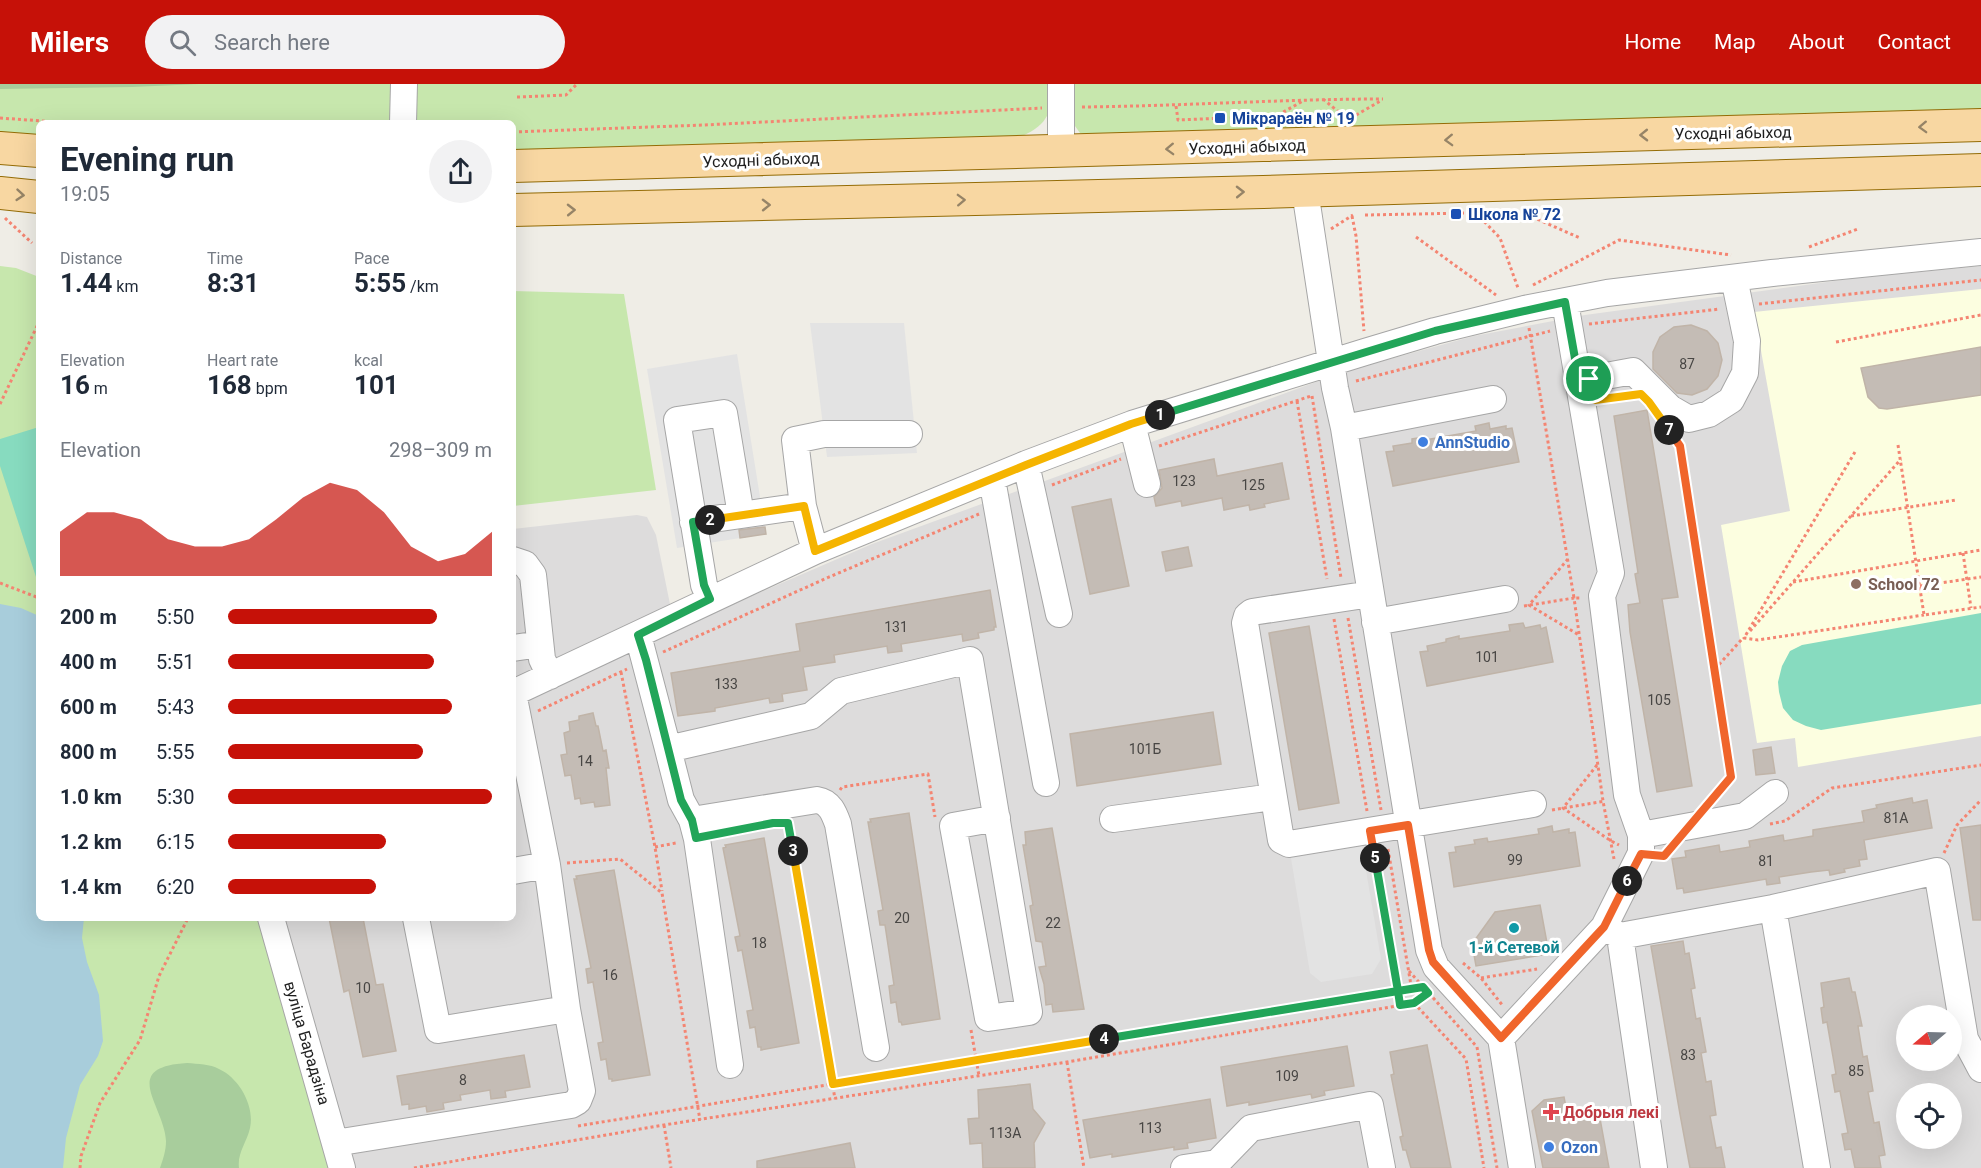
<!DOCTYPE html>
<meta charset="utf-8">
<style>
:root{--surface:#fff;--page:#f2f2f3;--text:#1f2937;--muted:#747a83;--accent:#c61108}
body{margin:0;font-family:Roboto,sans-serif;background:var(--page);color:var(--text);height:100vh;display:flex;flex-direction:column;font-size:22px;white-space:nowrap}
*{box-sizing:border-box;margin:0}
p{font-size:20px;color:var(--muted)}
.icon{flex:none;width:33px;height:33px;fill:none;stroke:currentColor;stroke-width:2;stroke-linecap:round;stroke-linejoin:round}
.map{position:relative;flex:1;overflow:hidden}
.details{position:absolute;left:36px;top:36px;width:480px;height:801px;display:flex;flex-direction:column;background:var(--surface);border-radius:9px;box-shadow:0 6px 24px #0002}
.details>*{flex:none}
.needle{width:39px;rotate:251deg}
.fabs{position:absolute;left:1896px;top:921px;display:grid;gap:12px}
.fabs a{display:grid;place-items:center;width:66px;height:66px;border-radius:50%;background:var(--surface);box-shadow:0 6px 24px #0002;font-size:30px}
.pin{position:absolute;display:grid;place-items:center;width:51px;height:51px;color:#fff;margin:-26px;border:3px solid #fff;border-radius:50%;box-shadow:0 2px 6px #0007}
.km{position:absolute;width:30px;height:30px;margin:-15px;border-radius:50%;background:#222;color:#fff;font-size:16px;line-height:30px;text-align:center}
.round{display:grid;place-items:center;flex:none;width:63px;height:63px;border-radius:32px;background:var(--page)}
.headline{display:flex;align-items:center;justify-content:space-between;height:102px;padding:0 24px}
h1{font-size:33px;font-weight:700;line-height:45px}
.stats{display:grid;grid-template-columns:repeat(3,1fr);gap:9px;height:102px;padding:6px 24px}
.stats div{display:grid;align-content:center}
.stats b{font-size:26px;font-weight:700}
.stats small{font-size:16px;font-weight:400}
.stats p{font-size:16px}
.chart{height:168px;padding:12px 24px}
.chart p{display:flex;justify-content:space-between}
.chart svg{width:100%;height:108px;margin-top:6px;fill:var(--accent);opacity:.7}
ul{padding:0 24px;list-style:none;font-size:20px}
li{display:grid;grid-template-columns:96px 72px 1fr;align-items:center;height:45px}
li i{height:15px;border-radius:8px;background:var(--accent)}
header{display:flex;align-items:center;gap:36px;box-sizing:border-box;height:84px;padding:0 30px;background:var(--accent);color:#fff}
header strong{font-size:28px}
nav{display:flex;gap:33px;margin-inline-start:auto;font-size:21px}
.search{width:420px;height:54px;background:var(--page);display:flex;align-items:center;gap:15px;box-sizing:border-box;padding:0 21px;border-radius:33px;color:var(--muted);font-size:22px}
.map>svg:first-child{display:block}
</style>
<header>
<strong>Milers</strong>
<div class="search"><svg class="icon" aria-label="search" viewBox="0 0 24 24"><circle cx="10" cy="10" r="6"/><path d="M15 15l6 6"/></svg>Search here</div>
<nav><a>Home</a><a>Map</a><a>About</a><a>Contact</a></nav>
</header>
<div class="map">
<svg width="1981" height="1084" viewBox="0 0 1981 1084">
<rect width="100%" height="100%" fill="#efede6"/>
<path fill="#dddcdc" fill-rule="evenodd" d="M1981,182v902h-1632l-72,-250h236v-389l115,-13 9,-1 10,2 9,18 19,94 197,-85 474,-173 128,-35 111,-21 271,-37zM1906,932h46v44h-46zM1906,1010h46v44h-46z"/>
<path fill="#fcfee0" d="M1981,205v447l-183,31 -3,-29 -38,5 -36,-218 69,-14 -36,-199z"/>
<path fill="#c7e7ad" d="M0,0h1055c-5,27 -5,40 -33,52l-509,22v-35h-474v17l-39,-3z
M1070,0h911v27l-894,24 -7,-2 -10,-14z
M0,182l16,2 23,9v641h223l69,250h-331z
M513,207l111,3 32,196 -143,16z"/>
<path fill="#a8cd9c" d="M0,0h199l-67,3 -132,2z
M187,979c11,1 23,1 32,6 20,9 36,37 31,59 -3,14 -13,25 -11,40h-79c3,-9 6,-17 6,-27 -2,-36 -47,-74 21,-78z"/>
<path fill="#87dbbf" d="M39,343v149l-3,1 -36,-111v-27z
M1981,529v91l-160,26 -15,-4 -13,-6 -10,-12 -4,-16 -1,-10 4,-16 8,-15 12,-6z"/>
<path fill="#e3e3e3" d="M810,239h94l13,130 -90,4z
M737,270l29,180 -89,14 -30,-179z
M1361,757l20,118 -9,15 -51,8 -11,-9 -20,-121z"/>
<path fill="#a8cddb" d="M0,520l21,4 18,8v302h45l-2,20 5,24 12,33 4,46 -5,15 -18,29 -14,53 -3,30h-63z"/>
<path fill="#c4bcb5" stroke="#c0b4a8" stroke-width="1.5" d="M1691,241l16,6 11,12 4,17 -4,16 -11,13 -15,6 -15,-2 -24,-24v-17l7,-15 14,-10z
M1981,263v48l-94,14 -8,-1 -11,-11 -7,-29z
M1647,326l31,187 -16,2 30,187 -35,6 -27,-160 -2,-27 12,-2 -5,-29 3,-1 -24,-157z
M1489,339l1,6 16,-3v3l6,-1 7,34 -126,24 -7,-34 8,-1 -1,-5 19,-3v-4l12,-2 1,3 51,-9 -1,-5z
M1214,375l3,17 65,-13 7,36 -25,5 1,3 -15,3 -1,-5 -25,5 -2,-12 -40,8 -1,-5 -25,5 -2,-9 8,-9 -3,-18z
M1111,415l18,87 -39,8 -18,-87z
M765,443l1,7 -26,4 -1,-8z
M1188,463l4,19 -26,5 -4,-19z
M990,506l6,37h-2v3l-16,3 1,5 -16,3 -1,-7 -61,10 1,7 -14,2 -1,-7 -53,9 1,7 -32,5 4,23 -25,4 1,7 -13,2 -1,-5 -54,10v3l-37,5 -7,-43 129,-22 -4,-27z
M1523,539l2,5 15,-3 1,4 5,-2 7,35 -126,24 -7,-34 8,-1 -1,-5 19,-4v-3l13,-3v3l51,-8 -1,-6z
M1309,542l30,177 -40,7 -30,-177z
M1213,628l8,52 -144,22 -7,-52z
M593,629l3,13h2l5,25 3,-1 3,18h-3l4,37 -15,2 -1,-5 -13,2 -1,-6 -5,1 -4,-24 -6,1 -4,-21 6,-1 -3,-21 6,-2 -1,-9 10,-2v-4z
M1771,663l4,26 -19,2 -3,-25z
M1912,714l1,5 14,-3 5,28 -68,12 3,19 -8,1 1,6 -16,3 1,3 -15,3 -1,-5 -18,2 -32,5 1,6 -13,2 -1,-6 -82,14 -1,-5 -6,1 -5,-30 14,-2 -1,-6 34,-6 1,7 30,-5 -1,-6 34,-6 1,6 29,-5v-6l51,-8 -2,-11 15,-3 -1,-3z
M909,729l31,206 -38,6 -1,-3h-2l-3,-20 -5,1 -2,-17 5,-1 -9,-60h-5l-2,-14 5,-1 -15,-88h3l-1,-3z
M1981,741v95h-8l-13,-92z
M1552,742l1,6 16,-3v4l6,-1 5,34 -126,21 -5,-34 7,-1 -1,-5 20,-3 -1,-4 13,-2 1,4 51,-8 -1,-5z
M1052,744l32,181 -31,3 -1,-8 -6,1 -2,-21 -5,-17 7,-1 -4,-24 -6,-1 -6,-35 3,-1 -10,-60h3l-1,-13z
M764,754l35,205 -38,7v-3h-3l-3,-20 -5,1 -3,-17 6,-1 -11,-60 -4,1 -3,-14 5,-1 -17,-88 3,-1 -1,-2z
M614,786l36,205 -38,6v-2h-3l-3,-20 -5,1 -3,-17 5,-1 -10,-60 -5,1 -2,-14 5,-1 -17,-89h3l-1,-3z
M1540,821l9,49 -73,12 -4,-22 23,-32z
M329,834h34l13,67 7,-1 13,67 -33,6 -14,-67 -5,2z
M1683,857l2,13 4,-1 6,35 -4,1 5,30 4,-1 6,34 -5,1 5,29 5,-1 5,34 -6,1 6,32 5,-1 4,21h-35l-10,-54 -29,-168z
M1849,894l3,14h3l7,34h-4l5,31 4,-1 6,35 -5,1 6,31 5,-1 6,33 -6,1 2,12h-26l-4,-19 -6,1 -3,-16 6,-1 -8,-42 -5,1 -3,-17 4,-1 -9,-52 -4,1 -2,-15 3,-1 -3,-24z
M1427,961l24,123h-40l-5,-18h-3l-3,-13 3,-1 -12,-61 3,-1 -4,-22z
M1347,962l7,40 -30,5 1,4 -13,3 -1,-4 -62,11v-3l-22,4 -6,-39z
M524,971l6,32 -25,4 1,6 -15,2 -1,-9 -30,5 1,5 -18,3 1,6 -17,3 -1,-6 -17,3v-5l-7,1 -5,-29z
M1030,1000l3,25 12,14 -11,20 1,25h-52l-1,-25 -12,1 -2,-25 11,-1 -1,-28z
M1564,1013l4,21 31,-5 10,55h-66l-11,-57 12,-11z
M1210,1015l6,39 -29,5 1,5 -14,2v-3l-62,10v-3l-22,4 -7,-38z
M850,1059l5,25h-98v-7z"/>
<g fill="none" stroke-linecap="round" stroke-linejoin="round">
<defs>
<path id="minor" d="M403,39l1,-39
M1061,68v-68
M1305,107l30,197 9,40 85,522 7,17 65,71 21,130
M1565,218l46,271 -9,23 25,199 14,40v18l-37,74
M1579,297l54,-10 37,37 19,11 20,-5 22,-14 14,-27 2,-32 -13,-63
M1132,340l15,60
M1344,344l149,-29
M1026,380l33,150
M992,395l54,304
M693,438l110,-16
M815,467l-12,-45 -8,-66 29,-6h85
M513,476l12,4 8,11 9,84 8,17
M1371,510l-119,18 -5,4 -2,7 36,217 8,4 244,-40
M710,515l-6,-14 -27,-165 47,-7 17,102
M1375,538l130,-23
M638,551l30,114 143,-33 30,-25 129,-31 59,352 -41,6 -35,-192 44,-8
M513,564l27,-4
M513,609l302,-142 211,-87 106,-40 233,-72 70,-21 89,-22 83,-16 165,-20 209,-21
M668,665l13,51 11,20 5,19 33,226
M1113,735l160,-22
M692,736l125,-20c13,2 17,13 21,24l38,224
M1641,751l104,-19 30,-23
M513,787l34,-6
M1773,824l44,260
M271,834l71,250
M416,834l22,112 129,-21 -20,-144 -34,-172
M1620,852l34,232
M1501,954l103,-111 16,9 153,-28 164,-37 28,168 16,30
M335,1059l236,-38 7,-4 4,-10 -15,-82
M1184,1084l33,-5 34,-35 119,-23 12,63"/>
<path id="major" d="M0,64l39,3
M513,82l1468,-41
M0,109l39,4
M513,126l750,-18 718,-22"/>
</defs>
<use href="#minor" stroke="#a6a6a6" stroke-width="28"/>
<use href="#major" stroke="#946c06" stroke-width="34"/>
<path stroke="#f48572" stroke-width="3" stroke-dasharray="3 3" stroke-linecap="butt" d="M517,13l49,-2 11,-11
M1323,15l23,19
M1176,22l2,14 98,-4 32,2
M1082,23c101,-1 201,-8 301,-8
M1278,31l25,-14
M0,34l71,5
M1351,34l31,-18
M513,48l191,-7 338,-17
M1476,129l24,25 18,50
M1365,131l156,-3 59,26
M1352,132l4,20 8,95
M5,134l27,25
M1331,145l22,-14
M1416,153l80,58
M1809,163l49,-18
M1533,201l86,-45 112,15
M1759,220l222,-24
M1589,240l131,-15
M1529,244l45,270h8
M1836,258l145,-27
M1356,297l194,-50
M1312,312l29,182
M1297,317l30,178
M0,320l39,-82
M1672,351l8,11 51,331 -19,23
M1898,361l26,170 57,-8
M1159,362l152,-50
M1855,368l-111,186 14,2 166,-25
M1052,401l69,-26
M1851,432l105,-16
M1963,469l8,55
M1568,475l-39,46 50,30
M1793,498l188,-32
M0,499l39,15
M1920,502l61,-9
M1524,522l50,-8 29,203 11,58
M1348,534l33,192
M1334,535l33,192
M1750,547l151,-172
M663,568l166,-75 150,-63
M1715,585l28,-31
M621,588l34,175 7,44
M538,627l89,-42
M1597,681l-34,43 48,33 8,4
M840,706l2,-3 86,-13 7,43
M1552,726l53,-9
M1770,740l15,-3 47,-33 149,-23
M789,742l46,273
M655,763l21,-4
M1388,765l26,154 52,56 18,109
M1373,766l27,155
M1944,769l13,-28 24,-25
M567,779l53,-4 42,34 38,227
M1463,879l18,15 22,28
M1409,887l68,76 20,121
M1481,894l56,-9
M971,946l8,46
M1067,978l17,106
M664,1041l7,43
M578,1042l849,-140
M80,1084l1,-12 19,-53 40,-63 19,-64 29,-58
M414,1084l250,-43 403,-63 347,-59 16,-11"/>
<use href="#minor" stroke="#fff" stroke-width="26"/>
<use href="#major" stroke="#f8d7a2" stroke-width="32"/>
</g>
<defs><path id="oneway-chevron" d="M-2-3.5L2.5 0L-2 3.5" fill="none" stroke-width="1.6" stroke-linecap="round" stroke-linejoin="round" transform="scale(1.5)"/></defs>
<g stroke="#968467">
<use href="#oneway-chevron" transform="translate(1923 43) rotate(178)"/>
<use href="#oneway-chevron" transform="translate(1644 51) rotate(179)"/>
<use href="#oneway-chevron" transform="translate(1449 56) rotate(178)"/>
<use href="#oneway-chevron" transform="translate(1170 65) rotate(178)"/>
<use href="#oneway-chevron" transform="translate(1240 108) rotate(-1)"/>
<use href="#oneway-chevron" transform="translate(20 111) rotate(5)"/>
<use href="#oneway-chevron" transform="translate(961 116) rotate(-2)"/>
<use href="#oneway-chevron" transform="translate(766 121) rotate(-1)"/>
<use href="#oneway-chevron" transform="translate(571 126) rotate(-1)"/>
</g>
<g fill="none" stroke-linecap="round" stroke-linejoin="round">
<defs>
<path id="split-1" d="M1160,331l275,-84 130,-29 14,79 10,-2"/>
<path id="split-2" d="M710,436l94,-14 11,45 211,-86 105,-41 29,-9"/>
<path id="split-3" d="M710,436l-17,2 11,63 6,14 -72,36 8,25 35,140 11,20 4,18 77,-15h15l5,28"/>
<path id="split-4" d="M793,767l40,233 271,-45"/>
<path id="split-5" d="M1104,955l294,-48 25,-4 5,6 -14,10 -14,2 -2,-14 -23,-133"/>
<path id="split-6" d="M1375,774l-5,-27 38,-6 21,125 4,12 68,76 103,-111 23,-46"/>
<path id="split-7" d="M1627,797l14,-27 23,2 67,-79 -51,-331 -11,-16"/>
<path id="split-8" d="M1589,295l6,21 46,-6 8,8 20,28"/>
</defs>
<use href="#split-1" stroke="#fff" stroke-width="12"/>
<use href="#split-2" stroke="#fff" stroke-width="12"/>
<use href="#split-3" stroke="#fff" stroke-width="12"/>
<use href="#split-4" stroke="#fff" stroke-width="12"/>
<use href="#split-5" stroke="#fff" stroke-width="12"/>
<use href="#split-6" stroke="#fff" stroke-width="12"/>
<use href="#split-7" stroke="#fff" stroke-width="12"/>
<use href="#split-8" stroke="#fff" stroke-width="12"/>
<use href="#split-1" stroke="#22a559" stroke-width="8"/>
<use href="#split-2" stroke="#f5b400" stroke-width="8"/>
<use href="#split-3" stroke="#22a559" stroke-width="8"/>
<use href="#split-4" stroke="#f5b400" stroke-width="8"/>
<use href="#split-5" stroke="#22a559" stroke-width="8"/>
<use href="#split-6" stroke="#f0652b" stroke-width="8"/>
<use href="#split-7" stroke="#f0652b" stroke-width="8"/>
<use href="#split-8" stroke="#f5b400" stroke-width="8"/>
</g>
<g fill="#1a4fb4" stroke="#fff" stroke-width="2">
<rect x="1214" y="28" width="12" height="12" rx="3"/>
<rect x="1450" y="124" width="12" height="12" rx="3"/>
</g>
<g fill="#3f7fe0" stroke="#fff" stroke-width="2">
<circle cx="1423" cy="358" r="6"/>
<circle cx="1549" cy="1063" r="6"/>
</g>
<circle fill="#8d6e63" stroke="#fff" stroke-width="2" cx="1856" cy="500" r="6"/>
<circle fill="#0f9aa8" stroke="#fff" stroke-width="2" cx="1514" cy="844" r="6"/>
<path fill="#e0444e" stroke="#fff" stroke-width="2" d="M1548 1019h6v6h6v6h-6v6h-6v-6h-6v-6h6z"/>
<g text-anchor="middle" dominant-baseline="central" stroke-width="6" stroke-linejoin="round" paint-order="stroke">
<g font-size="14" fill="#484644">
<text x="1687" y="280">87</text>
<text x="1184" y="397">123</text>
<text x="1253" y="401">125</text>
<text x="896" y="543">131</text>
<text x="1487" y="573">101</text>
<text x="726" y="600">133</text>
<text x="1659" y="616">105</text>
<text x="1145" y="665">101Б</text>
<text x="585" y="677">14</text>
<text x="1896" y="734">81А</text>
<text x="1515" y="776">99</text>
<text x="1766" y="777">81</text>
<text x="902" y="834">20</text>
<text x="1053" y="839">22</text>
<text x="759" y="859">18</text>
<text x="610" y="891">16</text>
<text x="363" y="904">10</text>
<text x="1688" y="971">83</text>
<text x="1856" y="987">85</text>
<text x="1287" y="992">109</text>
<text x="463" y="996">8</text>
<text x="1150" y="1044">113</text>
<text x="1005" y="1049">113А</text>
</g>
<g font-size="16" font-weight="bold" fill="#164399" stroke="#fff" text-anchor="start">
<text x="1232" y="34">Мікрараён № 19</text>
<text x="1468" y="130">Школа № 72</text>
</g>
<g font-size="16" fill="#1f1f1f" stroke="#fff">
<text transform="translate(1733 49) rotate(-1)">Усходні абыход</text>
<text transform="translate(1247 63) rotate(-2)">Усходні абыход</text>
<text transform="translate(761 76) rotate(-2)">Усходні абыход</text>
<text transform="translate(307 959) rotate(74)">вуліца Барадзіна</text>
</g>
<g font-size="16" font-weight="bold" fill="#366cbe" stroke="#fff" text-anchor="start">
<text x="1435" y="358">AnnStudio</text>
<text x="1561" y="1063">Ozon</text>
</g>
<g font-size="16" font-weight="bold" fill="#785e54" stroke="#fff" text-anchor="start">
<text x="1868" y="500">School 72</text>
</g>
<g font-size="16" font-weight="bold" fill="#0d838f" stroke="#fff">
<text x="1514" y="863">1-й Сетевой</text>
</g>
<g font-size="16" font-weight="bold" fill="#be3a42" stroke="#fff" text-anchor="start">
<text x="1563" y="1028">Добрыя лекі</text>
</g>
</g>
</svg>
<div class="fabs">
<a><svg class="needle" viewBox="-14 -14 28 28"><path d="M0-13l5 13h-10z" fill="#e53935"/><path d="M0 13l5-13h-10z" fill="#747a83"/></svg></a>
<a><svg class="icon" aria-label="locate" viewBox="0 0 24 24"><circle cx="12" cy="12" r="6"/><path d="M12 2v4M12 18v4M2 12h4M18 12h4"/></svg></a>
</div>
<div class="pin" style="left:1589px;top:295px;background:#1e9e55"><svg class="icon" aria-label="arrive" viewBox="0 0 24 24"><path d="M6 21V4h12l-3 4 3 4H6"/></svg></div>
<b class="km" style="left:1160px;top:331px">1</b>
<b class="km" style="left:710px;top:436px">2</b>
<b class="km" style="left:793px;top:767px">3</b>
<b class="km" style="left:1104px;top:955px">4</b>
<b class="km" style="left:1375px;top:774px">5</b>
<b class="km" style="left:1627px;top:797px">6</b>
<b class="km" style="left:1669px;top:346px">7</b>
<section class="details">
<div class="headline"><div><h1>Evening run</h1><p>19:05</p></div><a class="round"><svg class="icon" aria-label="share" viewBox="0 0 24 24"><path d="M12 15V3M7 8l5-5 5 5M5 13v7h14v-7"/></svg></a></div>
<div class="stats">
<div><p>Distance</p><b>1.44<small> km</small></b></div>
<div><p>Time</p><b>8:31</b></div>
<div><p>Pace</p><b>5:55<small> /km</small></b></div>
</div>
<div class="stats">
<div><p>Elevation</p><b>16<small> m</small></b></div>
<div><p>Heart rate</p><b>168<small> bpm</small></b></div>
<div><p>kcal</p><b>101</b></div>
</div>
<div class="chart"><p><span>Elevation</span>298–309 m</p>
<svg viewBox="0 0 160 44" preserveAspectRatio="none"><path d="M0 44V26L10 18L20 18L30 21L40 29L50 32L60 32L70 29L80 21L90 12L100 6L110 9L120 18L130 32L140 38L150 35L160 26V44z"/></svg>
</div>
<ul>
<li><b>200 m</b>5:50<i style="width:79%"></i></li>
<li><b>400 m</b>5:51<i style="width:78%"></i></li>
<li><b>600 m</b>5:43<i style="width:85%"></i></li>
<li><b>800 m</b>5:55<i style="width:74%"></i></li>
<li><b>1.0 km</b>5:30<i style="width:100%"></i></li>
<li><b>1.2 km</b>6:15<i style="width:60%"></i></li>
<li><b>1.4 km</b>6:20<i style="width:56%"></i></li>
</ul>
</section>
</div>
